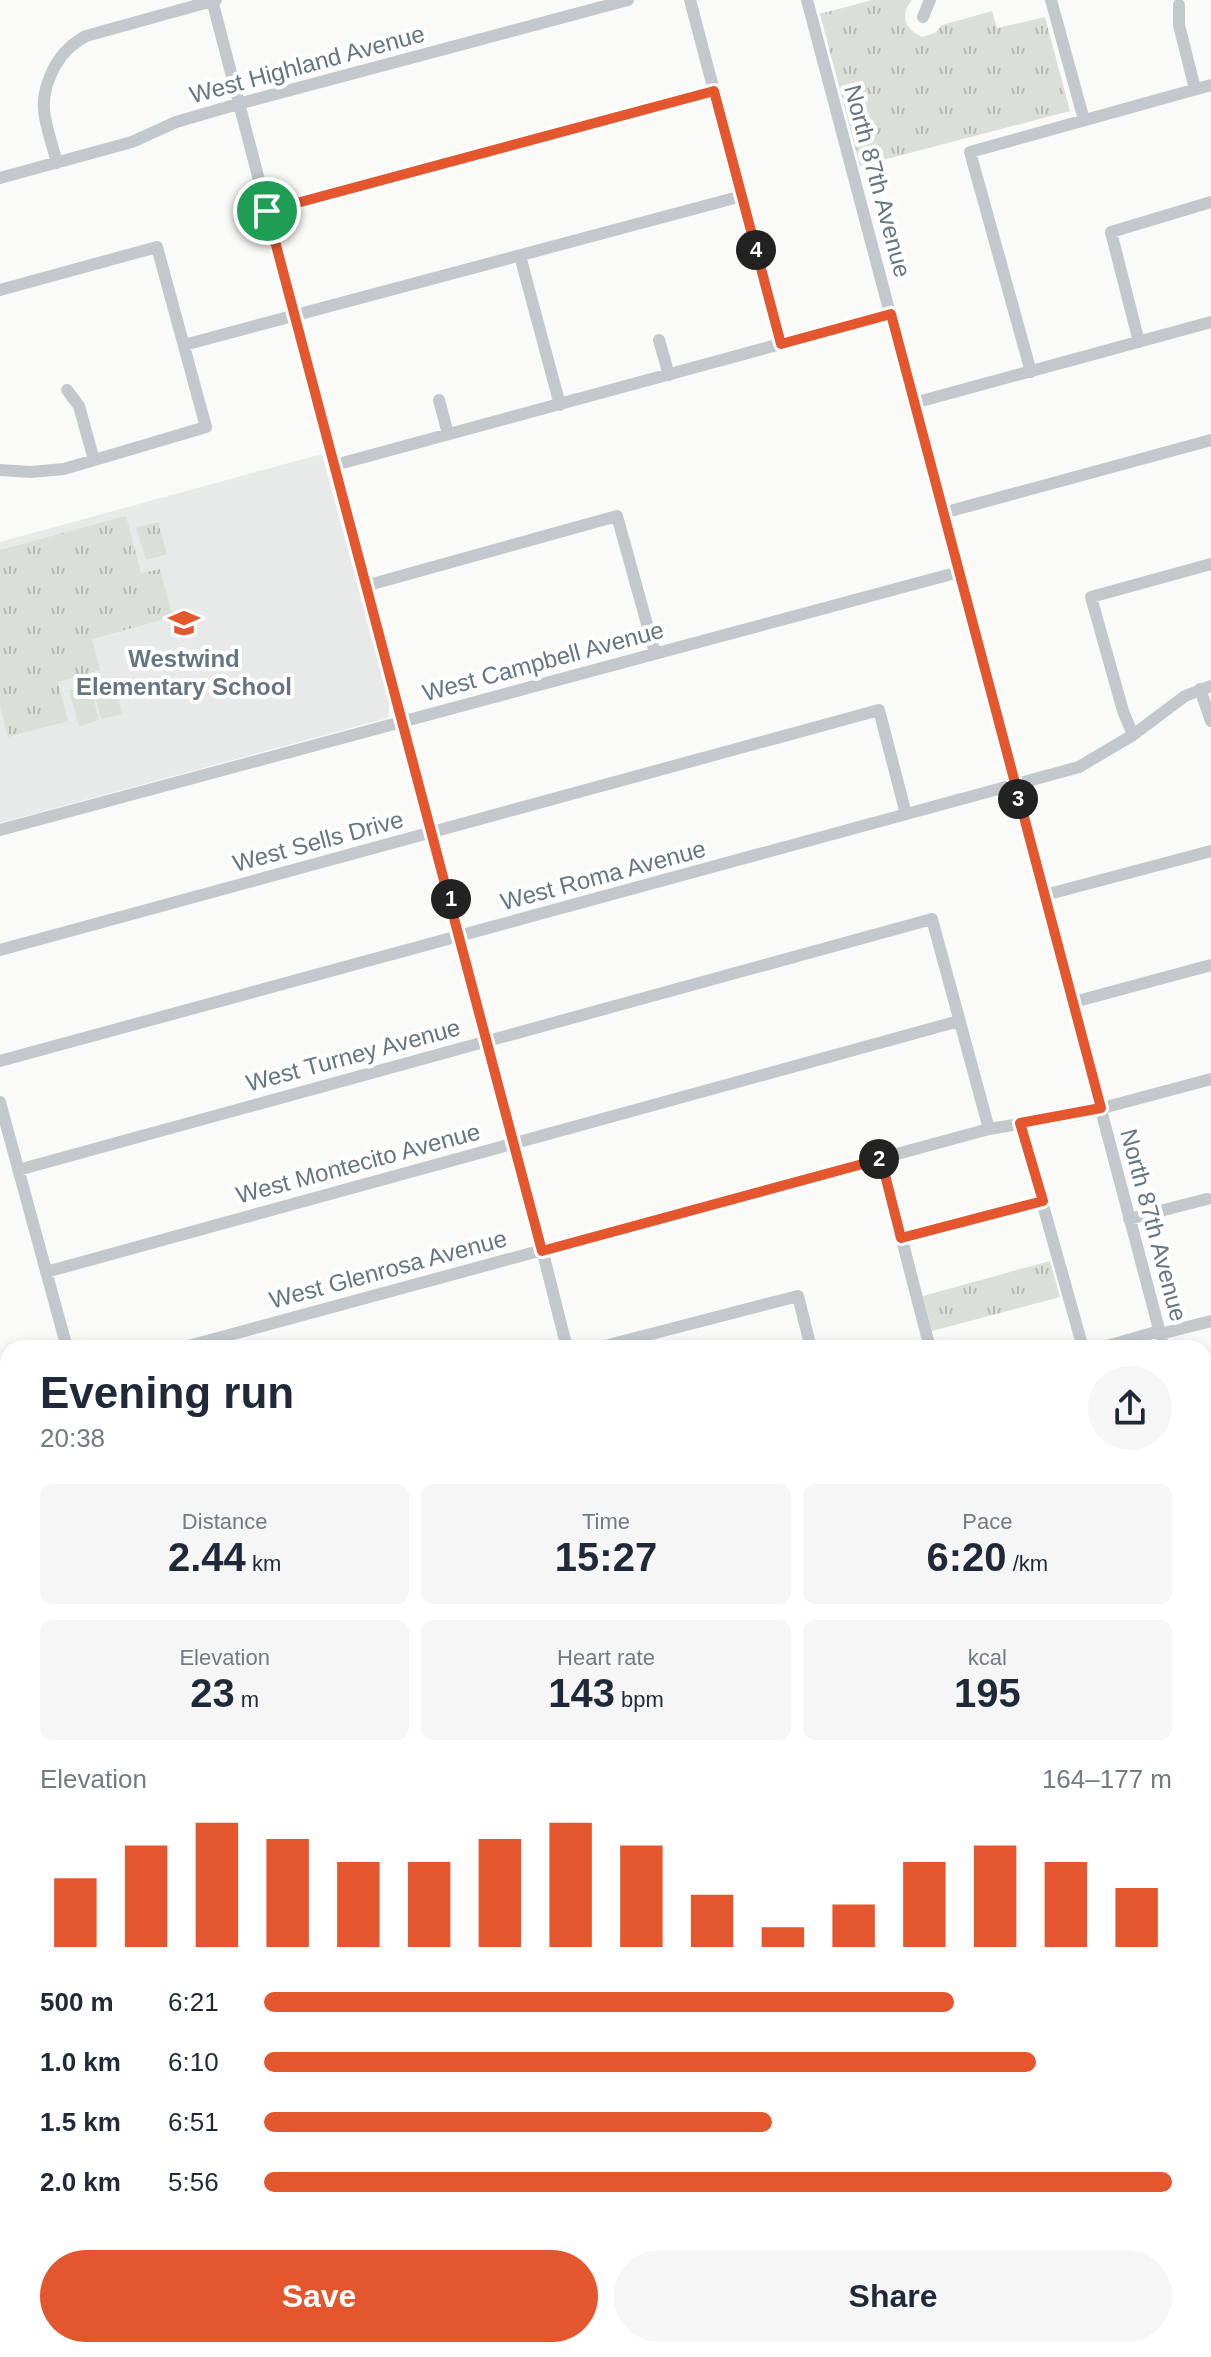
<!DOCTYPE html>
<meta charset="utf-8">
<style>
:root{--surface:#fff;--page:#f6f6f7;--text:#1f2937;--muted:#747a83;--accent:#e4572e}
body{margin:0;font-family:Arial,sans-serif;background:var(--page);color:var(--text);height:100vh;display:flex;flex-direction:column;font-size:30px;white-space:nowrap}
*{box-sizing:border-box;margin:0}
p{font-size:26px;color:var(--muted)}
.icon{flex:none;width:44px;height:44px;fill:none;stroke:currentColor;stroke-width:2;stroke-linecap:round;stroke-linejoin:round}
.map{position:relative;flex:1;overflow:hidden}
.details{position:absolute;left:0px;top:1340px;width:1212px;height:1018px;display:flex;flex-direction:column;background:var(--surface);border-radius:24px 24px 0 0;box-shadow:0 4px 12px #0003}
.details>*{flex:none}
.pin{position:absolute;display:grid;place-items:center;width:68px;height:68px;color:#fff;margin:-34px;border:4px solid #fff;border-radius:50%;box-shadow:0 2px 8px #0007}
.km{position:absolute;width:40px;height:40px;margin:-20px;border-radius:50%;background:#222;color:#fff;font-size:22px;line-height:40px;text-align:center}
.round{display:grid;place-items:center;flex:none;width:84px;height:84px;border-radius:42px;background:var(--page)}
.summary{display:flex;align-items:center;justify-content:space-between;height:136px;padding:0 40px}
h1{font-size:44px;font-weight:600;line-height:60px}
.metrics{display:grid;grid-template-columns:repeat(3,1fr);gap:12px;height:136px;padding:8px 40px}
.metrics div{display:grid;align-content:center;border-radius:12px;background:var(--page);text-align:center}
.metrics b{font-size:40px;font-weight:600}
.metrics small{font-size:22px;font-weight:400}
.metrics p{font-size:22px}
.chart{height:224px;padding:16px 40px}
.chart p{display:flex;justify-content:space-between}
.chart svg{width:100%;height:144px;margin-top:8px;stroke:var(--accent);stroke-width:6}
.action{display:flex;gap:16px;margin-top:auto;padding:16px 40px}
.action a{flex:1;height:92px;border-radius:48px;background:var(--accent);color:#fff;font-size:32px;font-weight:600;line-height:92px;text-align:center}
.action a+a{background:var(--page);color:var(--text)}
ul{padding:0 40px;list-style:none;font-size:26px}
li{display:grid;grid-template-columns:128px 96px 1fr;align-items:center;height:60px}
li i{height:20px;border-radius:10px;background:var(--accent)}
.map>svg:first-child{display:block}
</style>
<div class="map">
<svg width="1211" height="2357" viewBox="0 0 1211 2357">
<defs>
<pattern id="park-tufts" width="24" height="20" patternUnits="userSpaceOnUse" patternTransform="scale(2)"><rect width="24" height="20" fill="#dadfd7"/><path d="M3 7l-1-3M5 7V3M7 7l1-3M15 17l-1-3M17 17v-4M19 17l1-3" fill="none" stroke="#b4b9b4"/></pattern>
</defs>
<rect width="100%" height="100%" fill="#fafaf8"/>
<path fill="#e8e9e9" d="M322,454l68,250 -2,14 -388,105v-281z
M8,1719v95l-8,2v-95z
M8,1890v111l-8,3v-111z
M252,2350h261l2,7h-261z"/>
<path fill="#dadfd7" d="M113,679l9,35 -21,5 -9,-35z
M90,685l9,35 -20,6 -10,-36z"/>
<path fill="url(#park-tufts)" d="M872,0h40c-13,16 -7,29 10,37l13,-4 7,-8 50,-14 5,17 48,-11 25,94 -210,55 -40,-152z
M126,516l15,57 19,-4 13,48 -81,22 8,31 -42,12 10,39 -60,16 -8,-30v-157z
M158,522l9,32 -21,6 -10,-32z
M1050,1261l10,36 -128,34 -9,-35z"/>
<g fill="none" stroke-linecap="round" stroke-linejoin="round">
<defs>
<path id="major" d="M0,1395l8,30
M1204,1693l7,-1
M0,2021l8,-2
M237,2350l2,7"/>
</defs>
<use href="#major" stroke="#b5babe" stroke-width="20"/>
<path stroke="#c3c8cc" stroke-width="12" d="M212,0l153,586 150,556 52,206
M690,0l91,344
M807,0c117,450 240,898 357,1348
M1051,0l33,120
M1179,5v20l16,64
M923,17l7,-17
M57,163c-10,-40 -23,-58 -2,-97 8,-14 17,-22 31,-30l130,-36
M0,178l132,-36 44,-20 62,-18 390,-104
M267,211l447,-120
M520,256l40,149
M0,290l157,-43 49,180 -142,42 -33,3 -31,-2
M659,340l10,35
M1139,342l-28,-110 100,-30
M184,345l558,-149
M1031,372l-61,-220 241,-67
M67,390l12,16 15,54
M439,400l9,34
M914,403l297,-81
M335,465l556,-151
M943,513l268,-73
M365,586l252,-70 38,137
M1200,689l11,32
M1133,735l-10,-24 -32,-114 120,-33
M0,830l959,-258
M1045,895l166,-44
M0,950l879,-240 27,104
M1074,1002l137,-37
M0,1061l1079,-294 54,-32 52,-39 26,-10
M0,1102l67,246
M1020,1123l63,225
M881,1159l49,189
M18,1170l914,-251 57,210
M1129,1219l78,-20
M901,1238l142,-37
M46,1272l913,-251
M1160,1334l51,-13
M181,1348l808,-219 91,-15 131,-35
M597,1348l201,-52 13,52
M1100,1348l59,-17
M1204,1439l7,-1
M1204,1519l7,54
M0,1634l8,-3
M0,1647l8,-3
M1204,1779l7,-2
M1204,1901l7,-2
M1204,1954l7,27
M1204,2061l7,-2
M0,2142l8,3
M1204,2172l7,-2
M1204,2285l7,-2
M134,2350l2,7
M582,2350l2,7
M962,2350l2,7
M733,2357l26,-7"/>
<use href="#major" stroke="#fff" stroke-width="16"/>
</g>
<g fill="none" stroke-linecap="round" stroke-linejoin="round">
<defs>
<path id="route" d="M714,91l67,253 110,-30 210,794 -81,15 23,78 -142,37 -20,-79 -339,92 -275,-1040z"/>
</defs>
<use href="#route" stroke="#fff" stroke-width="16"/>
<use href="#route" stroke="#e4572e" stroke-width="10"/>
</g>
<defs>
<symbol id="school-bare" viewBox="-9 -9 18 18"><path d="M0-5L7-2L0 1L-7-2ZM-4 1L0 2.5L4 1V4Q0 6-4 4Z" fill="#e4572e" stroke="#fff" stroke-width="2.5" paint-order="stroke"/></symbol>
</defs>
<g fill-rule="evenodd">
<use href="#school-bare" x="162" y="601" width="44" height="44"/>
</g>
<g text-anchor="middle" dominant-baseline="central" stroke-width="8" stroke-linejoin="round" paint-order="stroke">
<g font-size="24" fill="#657683" stroke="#fff">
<text transform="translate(307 64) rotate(-15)">West Highland Avenue</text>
<text transform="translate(878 181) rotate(75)">North 87th Avenue</text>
<text transform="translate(543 661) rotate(-15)">West Campbell Avenue</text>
<text transform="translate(318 841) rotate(-15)">West Sells Drive</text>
<text transform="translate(603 875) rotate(-15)">West Roma Avenue</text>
<text transform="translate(353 1055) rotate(-15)">West Turney Avenue</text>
<text transform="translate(358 1163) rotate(-15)">West Montecito Avenue</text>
<text transform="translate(1154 1225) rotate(75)">North 87th Avenue</text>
<text transform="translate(388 1269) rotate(-15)">West Glenrosa Avenue</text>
</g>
<g font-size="24" font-weight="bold" fill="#657683" stroke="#fff">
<text x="184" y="658">Westwind<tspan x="184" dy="28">Elementary School</tspan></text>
</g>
</g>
</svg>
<div class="pin" style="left:267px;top:211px;background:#1e9e55"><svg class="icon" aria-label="arrive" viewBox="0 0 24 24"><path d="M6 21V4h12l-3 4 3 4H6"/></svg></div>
<b class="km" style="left:451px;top:899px">1</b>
<b class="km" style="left:879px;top:1159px">2</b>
<b class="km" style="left:1018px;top:799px">3</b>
<b class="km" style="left:756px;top:250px">4</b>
<section class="details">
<div class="summary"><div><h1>Evening run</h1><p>20:38</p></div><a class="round"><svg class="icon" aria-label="share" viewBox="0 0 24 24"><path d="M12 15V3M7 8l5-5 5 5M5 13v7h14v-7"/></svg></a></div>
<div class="metrics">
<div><p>Distance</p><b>2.44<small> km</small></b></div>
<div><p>Time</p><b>15:27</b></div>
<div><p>Pace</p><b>6:20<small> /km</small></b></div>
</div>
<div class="metrics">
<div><p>Elevation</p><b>23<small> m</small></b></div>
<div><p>Heart rate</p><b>143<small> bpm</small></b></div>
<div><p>kcal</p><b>195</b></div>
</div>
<div class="chart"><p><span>Elevation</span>164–177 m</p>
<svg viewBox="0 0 160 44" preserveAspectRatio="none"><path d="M5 44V23M15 44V13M25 44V6M35 44V11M45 44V18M55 44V18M65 44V11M75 44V6M85 44V13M95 44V28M105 44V38M115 44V31M125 44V18M135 44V13M145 44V18M155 44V26"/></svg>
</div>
<ul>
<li><b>500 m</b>6:21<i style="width:76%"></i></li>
<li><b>1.0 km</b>6:10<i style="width:85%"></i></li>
<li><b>1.5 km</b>6:51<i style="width:56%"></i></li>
<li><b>2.0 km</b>5:56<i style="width:100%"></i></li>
</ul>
<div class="action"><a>Save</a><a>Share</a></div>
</section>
</div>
